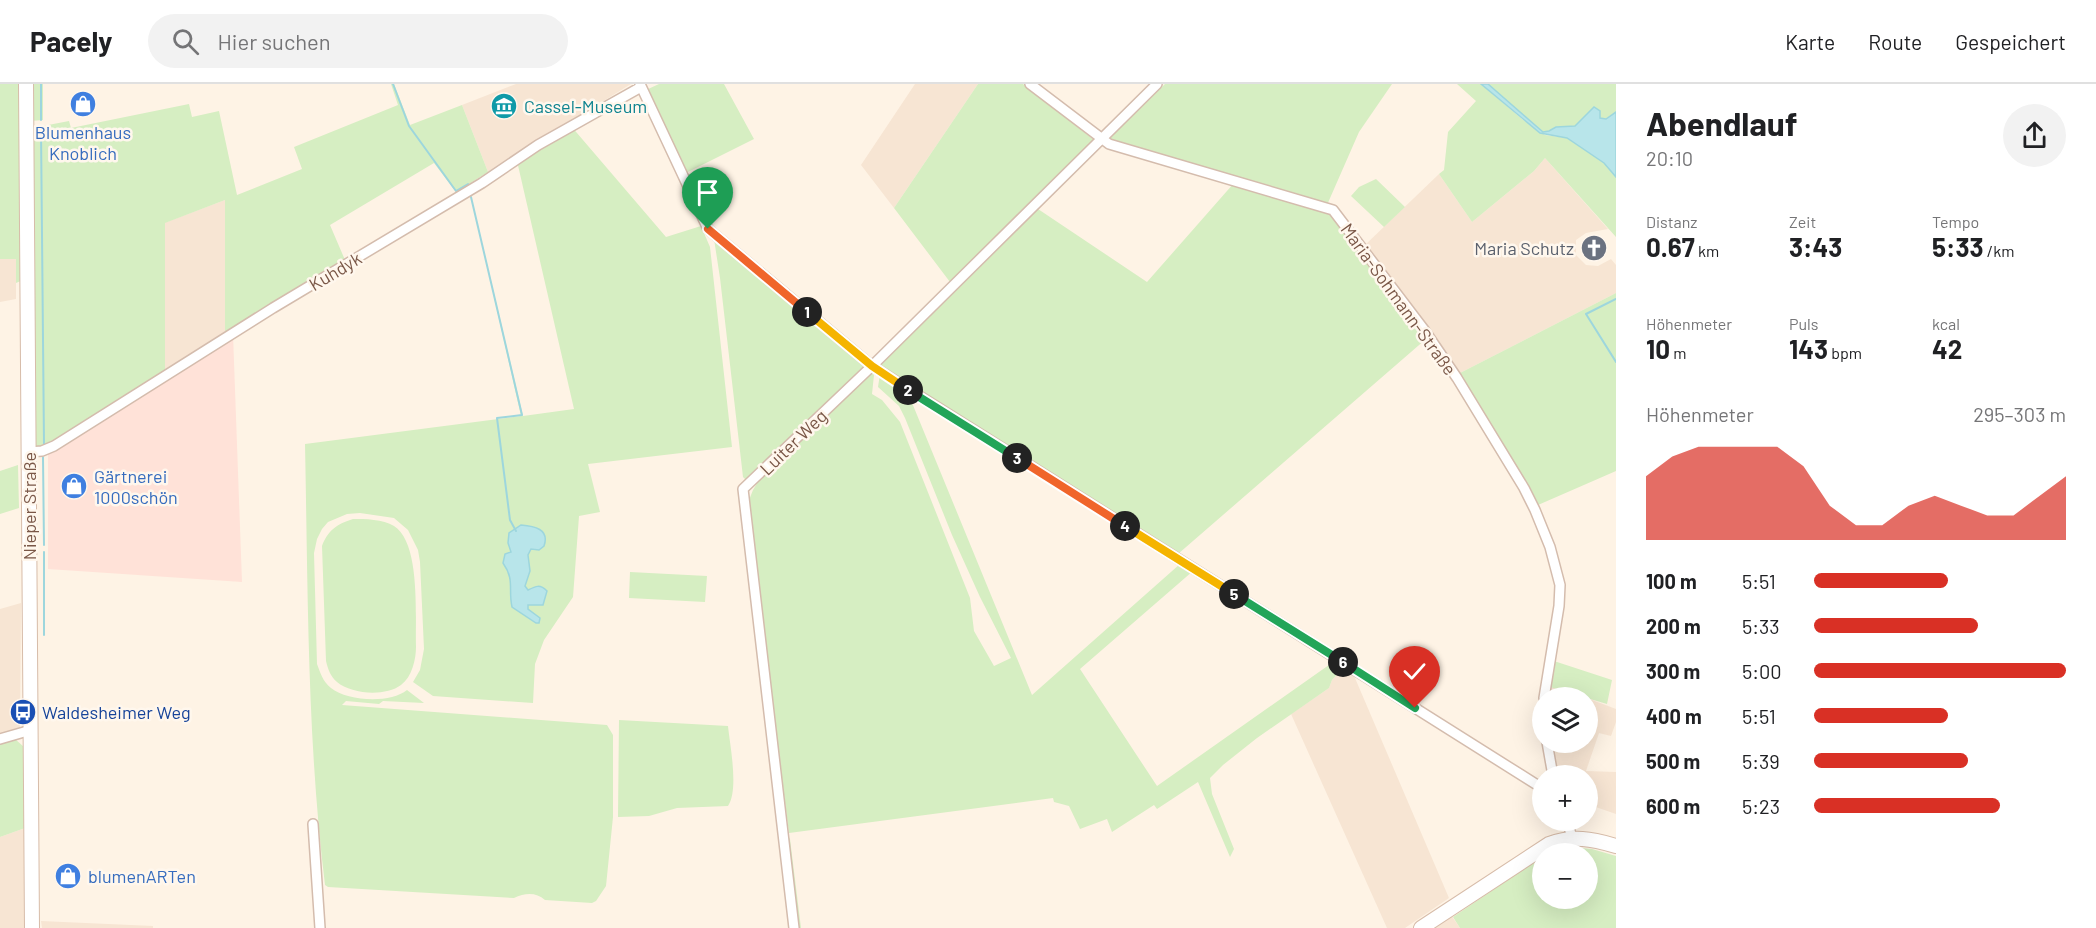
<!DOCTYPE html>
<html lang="de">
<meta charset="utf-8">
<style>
:root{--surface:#fff;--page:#f2f2f2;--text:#202124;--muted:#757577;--line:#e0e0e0;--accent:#d93025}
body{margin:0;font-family:Barlow,sans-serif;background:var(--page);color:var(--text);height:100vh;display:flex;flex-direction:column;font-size:22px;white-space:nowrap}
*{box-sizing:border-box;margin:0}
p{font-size:20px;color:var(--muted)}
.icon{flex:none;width:33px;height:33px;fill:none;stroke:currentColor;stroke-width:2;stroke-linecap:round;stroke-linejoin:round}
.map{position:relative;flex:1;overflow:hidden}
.sheet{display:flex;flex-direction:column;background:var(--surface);width:480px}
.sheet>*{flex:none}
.fabs{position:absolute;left:1532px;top:603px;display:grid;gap:12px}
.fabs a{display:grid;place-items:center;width:66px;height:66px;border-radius:50%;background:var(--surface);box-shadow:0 6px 24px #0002;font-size:30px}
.pin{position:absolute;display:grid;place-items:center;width:51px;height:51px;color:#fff;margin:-62px -26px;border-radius:50% 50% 50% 0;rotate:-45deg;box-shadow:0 0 6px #0007}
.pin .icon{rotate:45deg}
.km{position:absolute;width:30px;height:30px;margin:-15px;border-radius:50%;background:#222;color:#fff;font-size:16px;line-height:30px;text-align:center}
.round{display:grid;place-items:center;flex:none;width:63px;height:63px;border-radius:32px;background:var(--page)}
.overview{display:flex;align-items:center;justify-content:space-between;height:102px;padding:0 30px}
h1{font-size:33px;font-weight:700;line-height:45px}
.stats{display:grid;grid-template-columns:repeat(3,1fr);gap:9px;height:102px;padding:6px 30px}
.stats div{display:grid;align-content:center}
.stats b{font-size:26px;font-weight:700}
.stats small{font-size:16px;font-weight:400}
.stats p{font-size:16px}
.chart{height:168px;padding:12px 30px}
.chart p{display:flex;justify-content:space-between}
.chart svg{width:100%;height:108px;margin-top:6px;fill:var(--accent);opacity:.7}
ul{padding:0 30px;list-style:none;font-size:20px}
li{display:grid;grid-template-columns:96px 72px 1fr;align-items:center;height:45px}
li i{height:15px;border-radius:8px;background:var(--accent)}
header{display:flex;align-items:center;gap:36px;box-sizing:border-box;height:84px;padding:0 30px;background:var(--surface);border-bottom:2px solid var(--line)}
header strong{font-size:28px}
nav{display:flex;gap:33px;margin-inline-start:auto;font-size:21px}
.search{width:420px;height:54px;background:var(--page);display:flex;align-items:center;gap:15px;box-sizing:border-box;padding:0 21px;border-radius:33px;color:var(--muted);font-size:22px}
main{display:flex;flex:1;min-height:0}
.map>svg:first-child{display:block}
</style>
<header>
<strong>Pacely</strong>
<div class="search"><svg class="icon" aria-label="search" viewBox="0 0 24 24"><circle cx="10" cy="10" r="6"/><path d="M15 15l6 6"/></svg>Hier suchen</div>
<nav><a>Karte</a><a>Route</a><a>Gespeichert</a></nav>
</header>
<main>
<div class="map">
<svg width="1616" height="844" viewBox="0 0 1616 844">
<rect width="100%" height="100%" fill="#fef3e5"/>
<path fill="#f7e5d3" d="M516,0h115l-143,88 -26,-67z
M915,0h63l-84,124 -33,-43z
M1545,74l63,71 -22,4 -10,7v15l10,10 12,1 13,-7 5,6v28l-156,80 -62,-86 -3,2 -31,-43 75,-72 33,48 62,-51z
M225,116v138l-60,38 -1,-153z
M16,174v41l-16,3v-43z
M21,519l-1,126 -20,6v-126z
M1345,582l7,5 97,227 -44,30h-18l-96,-214 38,-26 3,-8z
M1550,603l35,10 -37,1z
M1587,614l29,11v13l-5,14 -12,-3 -13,38 30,1v42l-29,-10v-28l-30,-1 -7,-32 37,-1z
M25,744l2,100h-27v-91z
M1451,831l9,13h-26l-1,-1z
M41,837l112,5v2h-111z"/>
<path fill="#ffe2d8" d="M233,250l9,248 -194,-13v-120z"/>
<path fill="#d6eec2" d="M0,0h21l2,196 -7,3v-24h-16z
M30,0h13v36l-13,1z
M391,0h3l16,41 52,-20 26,67 -32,20 -22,-29 -104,62 15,35 -120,78v-138l-60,23v153l-119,69 -1,2h-9l-4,-3 -1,-311 12,-7 26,-5 2,7 118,-24 3,13 27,-6 18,84 65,-26 -8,-22 104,-42z
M659,0h65l30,55 -68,34 -40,-83z
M978,0h45l71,56 -144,142 -56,-74z
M1165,0h227l-33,48 -32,73 -219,-65z
M1457,0h24l41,35 23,16 22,3 37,25 12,14v60l-71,-79 -11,13 -62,51 -33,-48 5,-4 4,-38 28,-31z
M1488,0h128v28l-10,7 -6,-1 -6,-11 -19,19 -19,1 -7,5h-6z
M571,42l95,111 35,-11 9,21 22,200 -144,17 12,48 -21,4 -6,81 -29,43 -9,24 -2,39 -100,-7 -20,-14 7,-12 4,-21 -4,-87 -2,-12 -10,-20 -14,-12 -34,-5 -13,1 -19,8 -6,7 -5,10 -3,14 3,111c3,8 6,18 14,24 16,13 59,16 76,2l17,13 -41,-2 -4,3 -33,-3 -4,4 265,20 6,10v82l-7,69 -10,15 -4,2 -47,-3c-9,-8 -20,-7 -31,-2l-186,-11 -3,-2c-18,-146 -17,-294 -20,-441l216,-28 -50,-220 52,220 51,-7 -57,-248z
M1376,95l29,28 -21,20 -33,-31 8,-9z
M1234,99l99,29 93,127 -248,215 -299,-188 159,-157 109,73z
M714,155l151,128 -114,112h-6l-2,-2 -23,-199z
M1616,209v178l-78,34 -78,-132z
M871,287l3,4 -2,19 10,6 18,22 70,176 4,33 20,35 17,-8 -31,-61 -28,-62 -47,-117 -6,-12 -21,-19 2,-13 28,19 124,302 148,-131 13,7 -113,98 77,117 179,-126 9,6 -13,14 -3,8 -72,50 -34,27 -13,13 2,16 22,55 -4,8 -32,-75 -41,27 -3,-4 -42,27 -5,-13 -27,10 -11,-23 -15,-4 -1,-4 -264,35 -27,-209 -13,-124 4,-10 6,-10z
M18,381l1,43 -19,6v-43z
M353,435c12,0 30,0 41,7 27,17 21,91 22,121 0,12 -4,30 -15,38 -16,12 -50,9 -64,-3 -7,-6 -9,-13 -11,-21l-4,-115c6,-16 15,-22 31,-27z
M630,488l77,4 -2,26 -76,-4z
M1554,577l58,19 -5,24 -57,-17z
M619,636l109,6c2,20 11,64 0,80l-51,2 -28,8 -31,1z
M15,655l9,8 1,81 -25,9v-94z
M787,750l3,5 11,89h-3z
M1570,763l22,2 24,7v72h-156l-7,-11 89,-60v41h45v-44l-40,-1z"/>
<path fill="#b8e5ea" stroke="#9dd6dd" stroke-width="1.5" d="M1481,0h7l55,48 6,-1 7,-4 19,-1 19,-19 6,4v7l6,1 10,-7v65l-12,-14 -37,-25 -27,-5z
M521,441c13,1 29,4 23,21l-5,4 -8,-1 -3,6 2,16 -5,15 3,4c8,-4 12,-6 19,1l-4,14h-15v4l12,9 -1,5h-3l-24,-16c-4,-18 3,-27 -9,-44l2,-9 6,-2 -3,-9 1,-10z"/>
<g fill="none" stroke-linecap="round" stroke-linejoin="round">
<path stroke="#9dd6dd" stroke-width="2" d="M41,0v36
M393,0l16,42 47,65 12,-7
M41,46l3,314
M471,113l51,218 -25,3 13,102 6,11
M1616,215l-30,15 30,48
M43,373l1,88
M44,551v-83"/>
<defs>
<path id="street" d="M640,0l68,145 164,137 670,422
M1030,0l79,60 224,66 92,121 32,47 67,110 11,22 15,37 10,38 -1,21 -15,92
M29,368l13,-1 12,-5 219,-138 209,-125 56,-38 103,-58
M1542,632v1
M0,655l31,-9
M1547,658l6,34
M1567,736l5,18
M313,740l7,104
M794,844l-51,-439 129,-123 285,-282"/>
<path id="secondary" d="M26,0l6,844
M1421,844l128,-84c24,-9 43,-5 67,2"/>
</defs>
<use href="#street" stroke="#d4bcad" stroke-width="12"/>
<use href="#secondary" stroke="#d7bca9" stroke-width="16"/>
<use href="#street" stroke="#fff" stroke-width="9"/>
<use href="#secondary" stroke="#fff" stroke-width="14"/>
</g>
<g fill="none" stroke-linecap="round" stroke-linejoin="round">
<defs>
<path id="split-1" d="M708,145l99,83"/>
<path id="split-2" d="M807,228l65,54 36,24"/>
<path id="split-3" d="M908,306l109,68"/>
<path id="split-4" d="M1017,374l108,68"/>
<path id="split-5" d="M1125,442l109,68"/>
<path id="split-6" d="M1234,510l109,68"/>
<path id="split-7" d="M1343,578l72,46"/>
</defs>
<use href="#split-1" stroke="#fff" stroke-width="12"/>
<use href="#split-2" stroke="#fff" stroke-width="12"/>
<use href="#split-3" stroke="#fff" stroke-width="12"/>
<use href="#split-4" stroke="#fff" stroke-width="12"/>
<use href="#split-5" stroke="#fff" stroke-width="12"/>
<use href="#split-6" stroke="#fff" stroke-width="12"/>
<use href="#split-7" stroke="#fff" stroke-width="12"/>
<use href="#split-1" stroke="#f0652b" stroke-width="8"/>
<use href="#split-2" stroke="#f5b400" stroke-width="8"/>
<use href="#split-3" stroke="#22a559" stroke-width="8"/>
<use href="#split-4" stroke="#f0652b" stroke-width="8"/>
<use href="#split-5" stroke="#f5b400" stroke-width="8"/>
<use href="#split-6" stroke="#22a559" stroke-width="8"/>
<use href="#split-7" stroke="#22a559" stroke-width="8"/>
</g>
<defs>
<symbol id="shop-disc" viewBox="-11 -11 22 22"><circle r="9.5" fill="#3f7fe0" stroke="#fff7ed"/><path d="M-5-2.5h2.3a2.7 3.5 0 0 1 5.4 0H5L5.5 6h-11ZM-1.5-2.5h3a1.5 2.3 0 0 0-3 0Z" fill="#fff"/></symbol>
<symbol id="museum-disc" viewBox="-11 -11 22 22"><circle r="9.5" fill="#0f9aa8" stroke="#fff7ed"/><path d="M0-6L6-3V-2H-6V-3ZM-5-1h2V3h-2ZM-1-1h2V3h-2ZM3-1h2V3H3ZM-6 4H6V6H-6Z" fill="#fff"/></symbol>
<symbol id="church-disc" viewBox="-11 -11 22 22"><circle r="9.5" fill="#6b7280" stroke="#fff7ed"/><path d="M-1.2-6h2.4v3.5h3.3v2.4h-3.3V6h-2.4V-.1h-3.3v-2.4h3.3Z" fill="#fff"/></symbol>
<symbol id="bus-disc" viewBox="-11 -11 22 22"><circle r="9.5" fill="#1a4fb4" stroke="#fff7ed"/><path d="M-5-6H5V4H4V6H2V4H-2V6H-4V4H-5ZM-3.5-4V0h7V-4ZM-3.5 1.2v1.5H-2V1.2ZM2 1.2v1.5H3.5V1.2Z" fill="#fff"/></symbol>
</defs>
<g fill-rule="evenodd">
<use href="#shop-disc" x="68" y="5" width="30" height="30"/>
<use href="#museum-disc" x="489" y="7" width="30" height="30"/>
<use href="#church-disc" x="1579" y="149" width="30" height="30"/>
<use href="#shop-disc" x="59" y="387" width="30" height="30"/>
<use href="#bus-disc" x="8" y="613" width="30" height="30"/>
<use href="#shop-disc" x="53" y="777" width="30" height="30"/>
</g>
<g text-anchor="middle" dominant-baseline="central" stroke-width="5" stroke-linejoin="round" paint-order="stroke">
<g font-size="18" fill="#0d838f" stroke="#fff7ed" text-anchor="start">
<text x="524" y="22">Cassel-Museum</text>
</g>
<g font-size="18" fill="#366cbe" stroke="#fff7ed" text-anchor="start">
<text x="83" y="48" text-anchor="middle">Blumenhaus<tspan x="83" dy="21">Knoblich</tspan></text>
<text x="94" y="392">Gärtnerei<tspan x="94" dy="21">1000schön</tspan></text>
<text x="88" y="792">blumenARTen</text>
</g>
<g font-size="18" fill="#5b616d" stroke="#fff7ed" text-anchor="end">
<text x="1574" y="164">Maria Schutz</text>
</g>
<g font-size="18" fill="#7a5747" stroke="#fff7ed">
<text transform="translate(335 187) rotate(-31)">Kuhdyk</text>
<text transform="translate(1399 215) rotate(54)">Maria-Sohmann-Straße</text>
<text transform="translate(793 358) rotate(-44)">Luiter Weg</text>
<text transform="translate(29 422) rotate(-90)">Nieper Straße</text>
</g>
<g font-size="18" fill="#164399" stroke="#fff7ed" text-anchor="start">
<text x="42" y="628">Waldesheimer Weg</text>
</g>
</g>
</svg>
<div class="fabs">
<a><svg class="icon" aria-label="layers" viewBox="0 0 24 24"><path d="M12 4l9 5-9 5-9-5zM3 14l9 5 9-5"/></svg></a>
<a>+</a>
<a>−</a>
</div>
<div class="pin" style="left:708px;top:145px;background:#1e9e55"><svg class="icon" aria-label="arrive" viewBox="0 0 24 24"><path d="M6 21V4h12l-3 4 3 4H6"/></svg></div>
<div class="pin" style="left:1415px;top:624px;background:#d93025"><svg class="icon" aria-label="check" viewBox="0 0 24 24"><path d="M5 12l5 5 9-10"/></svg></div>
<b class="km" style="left:807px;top:228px">1</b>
<b class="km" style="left:908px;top:306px">2</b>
<b class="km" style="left:1017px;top:374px">3</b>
<b class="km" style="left:1125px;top:442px">4</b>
<b class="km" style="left:1234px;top:510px">5</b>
<b class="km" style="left:1343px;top:578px">6</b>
</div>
<section class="sheet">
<div class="overview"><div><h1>Abendlauf</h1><p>20:10</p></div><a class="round"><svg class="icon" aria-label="share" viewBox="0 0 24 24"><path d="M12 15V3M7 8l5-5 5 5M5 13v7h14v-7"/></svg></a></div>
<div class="stats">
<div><p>Distanz</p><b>0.67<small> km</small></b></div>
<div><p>Zeit</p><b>3:43</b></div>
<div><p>Tempo</p><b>5:33<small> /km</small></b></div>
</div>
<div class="stats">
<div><p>Höhenmeter</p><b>10<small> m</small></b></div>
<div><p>Puls</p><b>143<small> bpm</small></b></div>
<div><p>kcal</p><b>42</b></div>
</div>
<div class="chart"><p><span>Höhenmeter</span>295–303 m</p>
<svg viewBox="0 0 160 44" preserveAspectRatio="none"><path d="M0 44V18L10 10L20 6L30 6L40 6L50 6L60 14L70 30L80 38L90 38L100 30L110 26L120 30L130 34L140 34L150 26L160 18V44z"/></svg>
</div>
<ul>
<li><b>100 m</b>5:51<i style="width:53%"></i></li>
<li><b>200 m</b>5:33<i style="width:65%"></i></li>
<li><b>300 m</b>5:00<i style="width:100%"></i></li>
<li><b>400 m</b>5:51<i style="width:53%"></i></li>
<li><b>500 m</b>5:39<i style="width:61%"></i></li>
<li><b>600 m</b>5:23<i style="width:74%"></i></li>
</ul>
</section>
</main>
